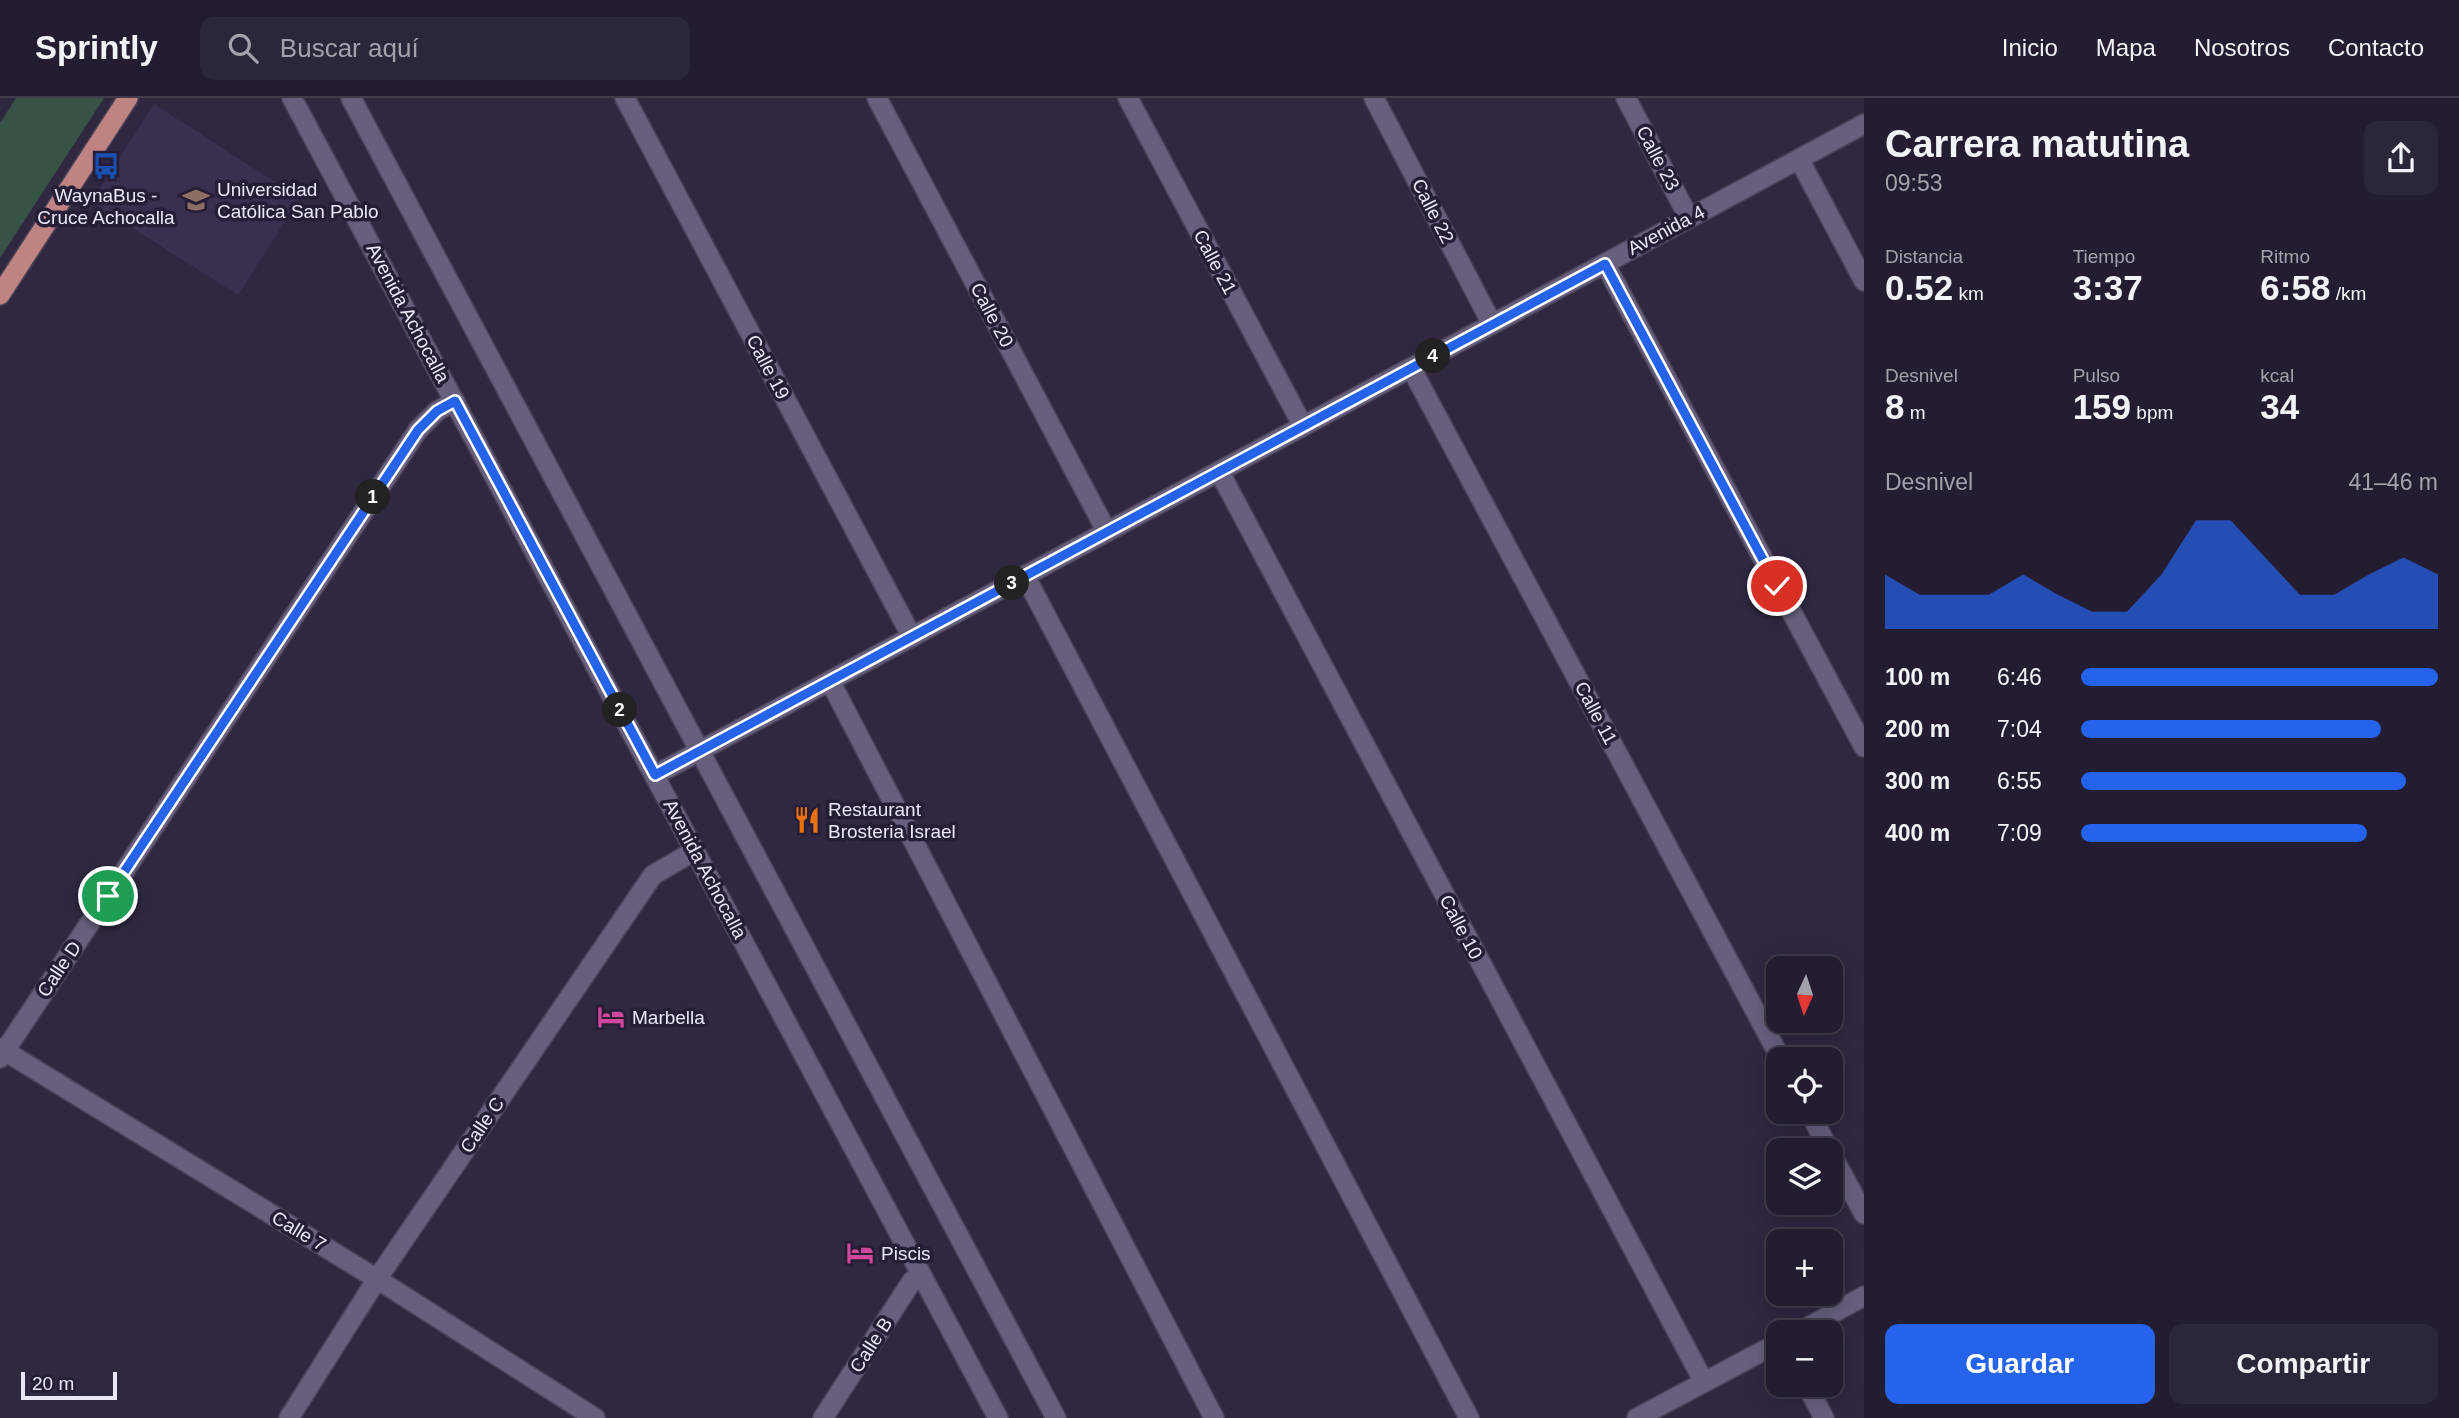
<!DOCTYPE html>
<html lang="es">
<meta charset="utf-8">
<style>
:root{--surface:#241d31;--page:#2c2639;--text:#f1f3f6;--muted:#a3a2ab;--line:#413b4d;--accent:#2563eb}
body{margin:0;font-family:Arial,sans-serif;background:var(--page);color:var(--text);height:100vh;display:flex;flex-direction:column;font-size:26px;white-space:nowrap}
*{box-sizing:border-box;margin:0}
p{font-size:23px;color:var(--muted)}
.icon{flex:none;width:38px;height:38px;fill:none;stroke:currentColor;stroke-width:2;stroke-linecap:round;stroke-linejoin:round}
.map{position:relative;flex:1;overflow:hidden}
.panel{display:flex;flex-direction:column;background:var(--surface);width:595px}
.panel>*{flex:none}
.needle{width:46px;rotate:183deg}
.controls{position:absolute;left:1766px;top:858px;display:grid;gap:14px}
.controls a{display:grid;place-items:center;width:77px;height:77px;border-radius:14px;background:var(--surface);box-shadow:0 4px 18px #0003,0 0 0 2px var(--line);font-size:35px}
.scale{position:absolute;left:21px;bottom:18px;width:96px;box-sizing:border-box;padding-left:7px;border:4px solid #ebe6f8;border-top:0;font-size:19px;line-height:24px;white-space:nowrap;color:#ebe6f8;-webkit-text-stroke:5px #261d37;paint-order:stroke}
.pin{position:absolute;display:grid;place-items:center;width:60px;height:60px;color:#fff;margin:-30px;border:4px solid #fff;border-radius:50%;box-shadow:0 2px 7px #0007}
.km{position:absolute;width:35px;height:35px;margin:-18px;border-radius:50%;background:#222;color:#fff;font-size:19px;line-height:35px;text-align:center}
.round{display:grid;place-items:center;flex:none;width:74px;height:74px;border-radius:14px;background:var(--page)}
.overview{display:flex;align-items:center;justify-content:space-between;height:119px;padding:0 21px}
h1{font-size:38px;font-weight:700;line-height:52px}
.metrics{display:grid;grid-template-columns:repeat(3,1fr);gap:10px;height:119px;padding:7px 21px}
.metrics div{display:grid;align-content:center}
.metrics b{font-size:35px;font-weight:700}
.metrics small{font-size:19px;font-weight:400}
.metrics p{font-size:19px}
.chart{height:196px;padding:14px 21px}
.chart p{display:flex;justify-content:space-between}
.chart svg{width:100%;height:126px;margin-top:7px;fill:var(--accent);opacity:.7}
.primary-button{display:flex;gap:14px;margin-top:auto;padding:14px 21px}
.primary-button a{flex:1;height:80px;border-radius:14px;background:var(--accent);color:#fff;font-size:28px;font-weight:700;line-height:80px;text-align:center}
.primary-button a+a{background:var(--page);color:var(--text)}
ul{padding:0 21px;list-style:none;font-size:23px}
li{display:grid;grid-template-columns:112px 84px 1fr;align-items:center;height:52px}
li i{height:18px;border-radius:9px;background:var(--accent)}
header{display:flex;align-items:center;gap:42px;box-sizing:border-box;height:98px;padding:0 35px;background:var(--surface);border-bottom:2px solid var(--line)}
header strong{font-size:33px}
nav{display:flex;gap:38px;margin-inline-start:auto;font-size:24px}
.search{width:490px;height:63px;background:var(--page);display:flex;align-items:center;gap:18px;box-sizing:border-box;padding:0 24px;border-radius:14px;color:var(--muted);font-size:26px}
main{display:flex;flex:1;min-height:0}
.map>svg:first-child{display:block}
</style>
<header>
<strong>Sprintly</strong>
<div class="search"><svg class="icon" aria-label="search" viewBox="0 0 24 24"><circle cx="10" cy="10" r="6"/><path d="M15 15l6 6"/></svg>Buscar aquí</div>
<nav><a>Inicio</a><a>Mapa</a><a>Nosotros</a><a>Contacto</a></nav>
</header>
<main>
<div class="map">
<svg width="1864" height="1320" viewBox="0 0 1864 1320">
<rect width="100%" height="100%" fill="#302741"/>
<path fill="#3b2f50" d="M154,6l146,94 -62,97 -147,-93z"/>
<path fill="#365345" d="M16,0h88l-104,160v-135z"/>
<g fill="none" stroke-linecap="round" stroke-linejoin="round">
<defs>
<path id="minor" d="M625,0l287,539
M877,0l230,434
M1128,0l175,328
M1374,0l118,226
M1626,0l63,120
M1799,61l65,122
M1605,166l259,483
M1411,270l370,691
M1219,373l485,911
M1025,478l444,842
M830,583l384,737
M655,677l1209,-651
M0,950l377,231 218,139
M0,960l418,-628 19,-19 18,-10
M1809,1013l20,39
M1830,1054l34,62
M1799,1234l65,-36
M1806,1286l18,34
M289,1320l88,-139 276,-404 41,-24
M823,1320l89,-137 9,-5
M1637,1320l141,-75"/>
<path id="tertiary" d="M292,0l706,1320
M351,0l705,1320"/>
<path id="primary" d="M0,197l128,-197"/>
</defs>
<use href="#minor" stroke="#4b4359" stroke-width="22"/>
<use href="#tertiary" stroke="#4b4359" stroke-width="22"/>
<use href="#primary" stroke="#4b4359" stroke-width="22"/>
<use href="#minor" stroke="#685f7d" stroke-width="19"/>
<use href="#tertiary" stroke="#685f7d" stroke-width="19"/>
<use href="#primary" stroke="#bf8481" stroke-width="19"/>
</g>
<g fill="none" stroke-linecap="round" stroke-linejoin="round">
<defs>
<path id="route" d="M108,798l310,-466 19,-19 18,-10 200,374 950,-511 172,322"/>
</defs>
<use href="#route" stroke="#fff" stroke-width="14"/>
<use href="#route" stroke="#2563eb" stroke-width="9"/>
</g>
<defs>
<symbol id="bus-bare" viewBox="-9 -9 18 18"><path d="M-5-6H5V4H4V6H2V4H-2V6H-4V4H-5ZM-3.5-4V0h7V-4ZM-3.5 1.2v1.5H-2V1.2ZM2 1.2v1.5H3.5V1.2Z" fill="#1a4fb4" stroke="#261d37" stroke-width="2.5" paint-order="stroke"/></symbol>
<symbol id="university-bare" viewBox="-9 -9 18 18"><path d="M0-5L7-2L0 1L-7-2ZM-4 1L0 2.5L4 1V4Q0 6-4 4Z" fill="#8d6e63" stroke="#261d37" stroke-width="2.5" paint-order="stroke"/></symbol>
<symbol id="restaurant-bare" viewBox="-9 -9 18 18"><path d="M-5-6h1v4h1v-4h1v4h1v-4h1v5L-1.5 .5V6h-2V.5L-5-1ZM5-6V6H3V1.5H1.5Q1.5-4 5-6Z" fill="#e8710a" stroke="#261d37" stroke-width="2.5" paint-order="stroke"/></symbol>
<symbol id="hotel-bare" viewBox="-9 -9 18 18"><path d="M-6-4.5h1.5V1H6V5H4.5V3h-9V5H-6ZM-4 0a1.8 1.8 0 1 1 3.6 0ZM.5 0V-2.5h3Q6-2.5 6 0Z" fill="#d1479c" stroke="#261d37" stroke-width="2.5" paint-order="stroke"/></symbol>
</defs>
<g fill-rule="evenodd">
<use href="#bus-bare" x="87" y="49" width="38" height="38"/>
<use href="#university-bare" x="177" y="83" width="38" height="38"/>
<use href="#restaurant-bare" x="788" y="703" width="38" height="38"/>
<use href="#hotel-bare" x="592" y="900" width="38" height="38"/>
<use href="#hotel-bare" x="841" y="1136" width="38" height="38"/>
</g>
<g text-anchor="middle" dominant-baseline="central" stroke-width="7" stroke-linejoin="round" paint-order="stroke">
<g font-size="19" fill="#ebe6f8" stroke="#261d37">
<text transform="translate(1658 60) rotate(62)">Calle 23</text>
<text transform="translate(1433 113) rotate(63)">Calle 22</text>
<text transform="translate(1666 132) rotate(-28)">Avenida 4</text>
<text transform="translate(1215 164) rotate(62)">Calle 21</text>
<text transform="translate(408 215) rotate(62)">Avenida Achocalla</text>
<text transform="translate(992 217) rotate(62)">Calle 20</text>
<text transform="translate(768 269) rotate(62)">Calle 19</text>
<text transform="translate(1596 615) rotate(62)">Calle 11</text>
<text transform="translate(705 771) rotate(62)">Avenida Achocalla</text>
<text transform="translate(1461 829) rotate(62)">Calle 10</text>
<text transform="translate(59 871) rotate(-56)">Calle D</text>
<text transform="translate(482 1027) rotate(-56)">Calle C</text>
<text transform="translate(299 1133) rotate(31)">Calle 7</text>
<text transform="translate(871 1247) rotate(-57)">Calle B</text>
</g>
<g font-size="19" fill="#ebe6f8" stroke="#261d37" text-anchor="start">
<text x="217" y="91">Universidad<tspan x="217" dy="22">Católica San Pablo</tspan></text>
<text x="106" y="97" text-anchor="middle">WaynaBus -<tspan x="106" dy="22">Cruce Achocalla</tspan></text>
<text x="828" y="711">Restaurant<tspan x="828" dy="22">Brosteria Israel</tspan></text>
<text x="632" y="919">Marbella</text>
<text x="881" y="1155">Piscis</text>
</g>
</g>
</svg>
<div class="controls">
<a><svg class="needle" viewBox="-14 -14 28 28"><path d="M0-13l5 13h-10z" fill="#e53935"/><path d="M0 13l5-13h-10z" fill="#a3a2ab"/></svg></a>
<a><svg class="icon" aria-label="locate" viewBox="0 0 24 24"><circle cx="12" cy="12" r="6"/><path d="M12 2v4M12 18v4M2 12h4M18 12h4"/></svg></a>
<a><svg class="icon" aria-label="layers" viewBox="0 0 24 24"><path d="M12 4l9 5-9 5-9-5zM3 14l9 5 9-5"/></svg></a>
<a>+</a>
<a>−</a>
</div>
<div class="scale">20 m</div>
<div class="pin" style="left:108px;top:798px;background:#1e9e55"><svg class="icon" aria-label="arrive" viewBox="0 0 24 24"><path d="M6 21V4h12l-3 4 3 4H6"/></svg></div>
<div class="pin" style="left:1777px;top:488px;background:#d93025"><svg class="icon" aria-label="check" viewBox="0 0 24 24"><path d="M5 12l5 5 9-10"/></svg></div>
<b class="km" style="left:373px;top:399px">1</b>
<b class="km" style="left:620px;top:612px">2</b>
<b class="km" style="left:1012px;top:485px">3</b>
<b class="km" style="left:1433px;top:258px">4</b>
</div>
<section class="panel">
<div class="overview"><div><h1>Carrera matutina</h1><p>09:53</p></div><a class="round"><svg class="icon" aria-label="share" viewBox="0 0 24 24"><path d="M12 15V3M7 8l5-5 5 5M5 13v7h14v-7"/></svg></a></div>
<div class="metrics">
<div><p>Distancia</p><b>0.52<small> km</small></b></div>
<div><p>Tiempo</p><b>3:37</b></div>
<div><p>Ritmo</p><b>6:58<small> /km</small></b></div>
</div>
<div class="metrics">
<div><p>Desnivel</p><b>8<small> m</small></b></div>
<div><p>Pulso</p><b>159<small> bpm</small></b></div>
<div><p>kcal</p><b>34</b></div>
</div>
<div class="chart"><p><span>Desnivel</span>41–46 m</p>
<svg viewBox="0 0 160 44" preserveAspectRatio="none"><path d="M0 44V25L10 32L20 32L30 32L40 25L50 32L60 38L70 38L80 25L90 6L100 6L110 19L120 32L130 32L140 25L150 19L160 25V44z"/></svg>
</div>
<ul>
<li><b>100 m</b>6:46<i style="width:100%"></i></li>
<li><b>200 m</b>7:04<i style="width:84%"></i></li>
<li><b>300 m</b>6:55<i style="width:91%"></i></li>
<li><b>400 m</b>7:09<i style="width:80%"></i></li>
</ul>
<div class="primary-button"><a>Guardar</a><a>Compartir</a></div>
</section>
</main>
